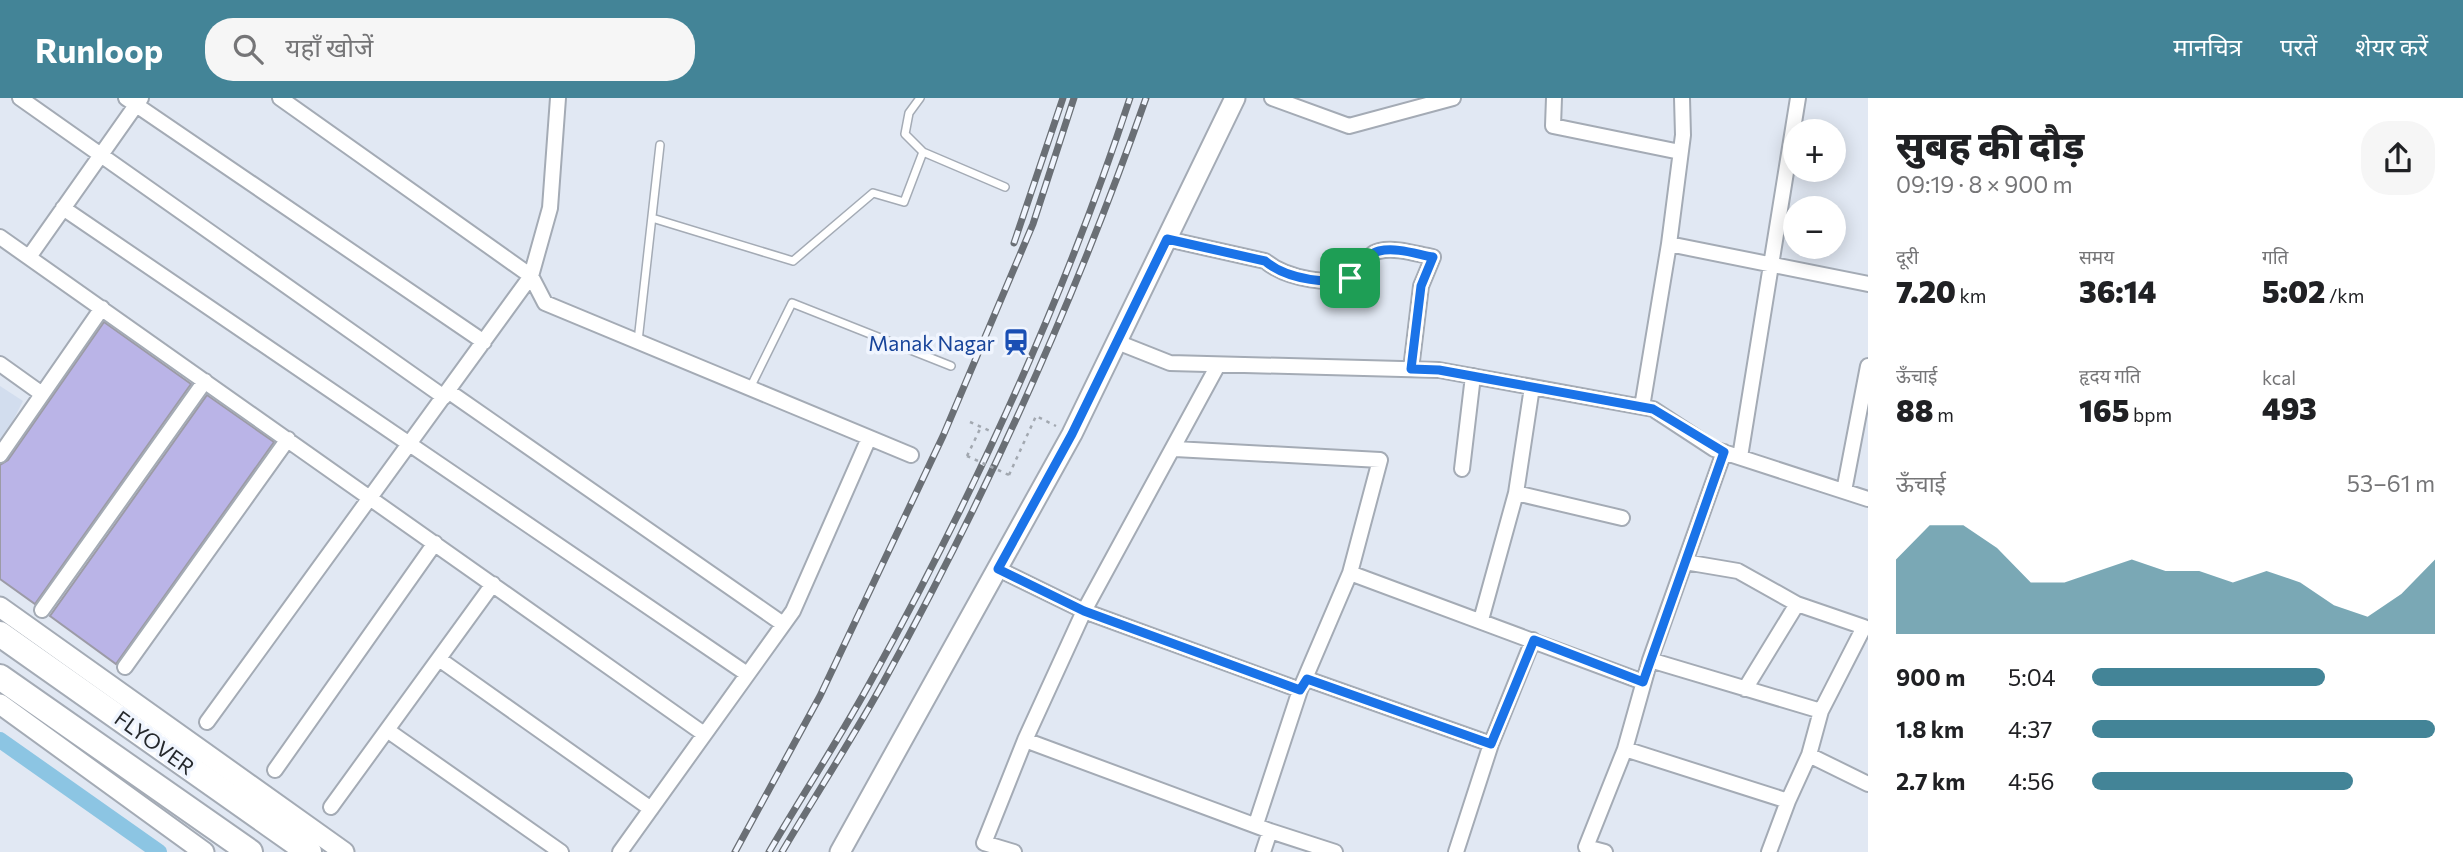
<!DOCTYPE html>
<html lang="hi">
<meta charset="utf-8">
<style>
:root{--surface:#fff;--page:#f6f6f6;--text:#202124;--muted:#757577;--accent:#438497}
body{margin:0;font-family:Commissioner,"Noto Sans Devanagari",sans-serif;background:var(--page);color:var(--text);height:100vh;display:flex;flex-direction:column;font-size:26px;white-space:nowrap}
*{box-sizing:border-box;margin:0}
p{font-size:23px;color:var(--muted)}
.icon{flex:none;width:38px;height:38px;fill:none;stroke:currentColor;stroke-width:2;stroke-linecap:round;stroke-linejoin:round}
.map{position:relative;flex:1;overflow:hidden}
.sheet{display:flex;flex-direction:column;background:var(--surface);width:595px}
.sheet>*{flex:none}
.buttons{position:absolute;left:1783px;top:21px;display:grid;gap:14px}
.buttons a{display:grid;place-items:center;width:63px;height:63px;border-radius:50%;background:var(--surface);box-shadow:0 4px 18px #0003;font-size:35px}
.pin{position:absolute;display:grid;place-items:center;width:60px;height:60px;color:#fff;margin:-30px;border-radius:14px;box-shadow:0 4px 10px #0006}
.round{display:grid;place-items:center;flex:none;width:74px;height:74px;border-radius:28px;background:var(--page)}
.overview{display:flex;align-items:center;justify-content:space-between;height:119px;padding:0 28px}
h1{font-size:38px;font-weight:800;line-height:52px}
.stats{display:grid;grid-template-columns:repeat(3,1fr);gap:10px;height:119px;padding:7px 28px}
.stats div{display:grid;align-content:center}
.stats b{font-size:30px;font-weight:800}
.stats small{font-size:19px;font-weight:400}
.stats p{font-size:19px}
.chart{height:196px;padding:14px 28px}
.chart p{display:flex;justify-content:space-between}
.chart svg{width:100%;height:126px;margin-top:7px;fill:var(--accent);opacity:.7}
ul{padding:0 28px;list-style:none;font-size:23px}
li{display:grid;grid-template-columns:112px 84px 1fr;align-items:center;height:52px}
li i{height:18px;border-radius:9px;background:var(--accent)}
header{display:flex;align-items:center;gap:42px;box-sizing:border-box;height:98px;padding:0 35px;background:var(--accent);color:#fff}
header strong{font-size:33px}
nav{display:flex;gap:38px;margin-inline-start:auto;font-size:24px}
.search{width:490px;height:63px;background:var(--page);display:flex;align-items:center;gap:18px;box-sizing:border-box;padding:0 24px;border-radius:28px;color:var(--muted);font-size:26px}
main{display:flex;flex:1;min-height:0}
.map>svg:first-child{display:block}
</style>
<header>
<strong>Runloop</strong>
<div class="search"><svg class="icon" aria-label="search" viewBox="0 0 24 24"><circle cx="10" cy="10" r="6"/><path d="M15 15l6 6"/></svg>यहाँ खोजें</div>
<nav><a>मानचित्र</a><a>परतें</a><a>शेयर करें</a></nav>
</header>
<main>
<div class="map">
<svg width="1868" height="754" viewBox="0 0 1868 754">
<rect width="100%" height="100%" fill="#e1e8f3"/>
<path fill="#d2ddee" d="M0,288l23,15 -23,45z"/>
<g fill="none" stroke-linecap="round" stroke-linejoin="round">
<path stroke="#8cc5e3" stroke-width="16" d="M0,642l159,112"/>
</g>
<path fill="#bab4e7" stroke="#9c9ba6" stroke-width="2" d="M104,224l87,62 -156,220 -35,-25v-114l8,-5z
M207,297l67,47 -158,222 -66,-48z"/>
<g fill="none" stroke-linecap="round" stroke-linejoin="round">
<defs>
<path id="service" d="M920,0l-11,15 -4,21 18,18 82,35
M652,120l141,43 80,-68 31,9 19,-50
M638,243l22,-196
M750,290l42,-85 159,63"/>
<path id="minor" d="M20,0l424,299
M126,0l358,244
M280,0l251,178 14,27 366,152
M1272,0l77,28 104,-28
M1554,0l-1,28 127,26
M63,110l684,466
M0,139l704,497
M1167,141l98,22c21,17 69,28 93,12 9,-5 8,-19 21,-22 17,-4 37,3 54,6l-12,29 -10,83
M1669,146l14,-109 -1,-37
M29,159l112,-159
M1117,244l53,21 269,7 214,39 61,40 154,50
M0,266l42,30
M1218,267l-134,246 -59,129 245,91 65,21
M1532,289l-16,106 106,25
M448,293l335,233
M1642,309l27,-163 199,40
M1724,354l-74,208 171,51 -12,44 59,29
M0,357l102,-147
M1740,359l58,-359
M1462,371l11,-93
M1844,393l24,-125
M1685,464l53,9 59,33
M998,471l86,42 216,79 50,-117 30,-113 -205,-11
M1350,475l293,109
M42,512l163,-229
M1481,522l35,-127
M439,561l212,150
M1650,562l-25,89 163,52 21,-46
M125,569l163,-228
M1307,581l184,65
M1745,591l52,-85 67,23 -43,84
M207,624l324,-446 19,-68 8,-110
M387,632l174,122
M275,672l160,-227
M331,709l162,-223
M1256,726l44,-134
M620,754l173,-241 76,-173
M1014,754l-30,-9 41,-103
M1263,754l7,-21
M1456,754l35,-108 42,-104
M1605,754l-19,-5 39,-98
M1769,754l19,-51"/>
<path id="tertiary" d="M0,509l344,245
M0,606l204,148
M840,754l232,-418 163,-336"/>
<path id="trunk" d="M0,536l309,218
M0,579l250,175"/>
</defs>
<use href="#service" stroke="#a4abb5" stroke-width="10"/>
<use href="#minor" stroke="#a4abb5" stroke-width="18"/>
<use href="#tertiary" stroke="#a4abb5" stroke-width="23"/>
<use href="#trunk" stroke="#a4abb5" stroke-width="28"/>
<path stroke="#a2a8b0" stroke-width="2.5" stroke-dasharray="3.5 5" stroke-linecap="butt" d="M970,324l20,9
M967,358l14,-29
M1009,377l27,-59 20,10"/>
<use href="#service" stroke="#fff" stroke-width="7"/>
<use href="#minor" stroke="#fff" stroke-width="14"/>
<use href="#tertiary" stroke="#fff" stroke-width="19"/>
<use href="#trunk" stroke="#fff" stroke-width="24"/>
<defs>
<path id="rail" d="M1014,145l49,-145
M735,754l85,-156 123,-260 90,-212 41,-126
M769,754c34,-58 71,-114 103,-173 102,-185 192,-380 258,-581
M782,754c33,-56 69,-111 101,-169 103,-187 192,-383 263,-585"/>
</defs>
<use href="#rail" stroke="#6a6f75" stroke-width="7"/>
<use href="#rail" stroke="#f0f5fe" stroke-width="4.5" stroke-dasharray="13" stroke-linecap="butt"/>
<path stroke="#a2a8b0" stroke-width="2.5" stroke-dasharray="3.5 5" stroke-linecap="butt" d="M967,358l42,19"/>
</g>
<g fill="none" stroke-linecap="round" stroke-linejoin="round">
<defs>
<path id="route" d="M1167,141l98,22c20,17 69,28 93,12 9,-6 8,-19 21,-22 17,-4 37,3 54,6l-12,29 -10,83 28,1 214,39 71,43 -81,230 -109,-42 -43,104 -184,-65 -7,11 -216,-79 -86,-42 74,-135z"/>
</defs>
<use href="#route" stroke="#fff" stroke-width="14"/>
<use href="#route" stroke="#1a73e8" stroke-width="9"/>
</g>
<defs>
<symbol id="station-bare" viewBox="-9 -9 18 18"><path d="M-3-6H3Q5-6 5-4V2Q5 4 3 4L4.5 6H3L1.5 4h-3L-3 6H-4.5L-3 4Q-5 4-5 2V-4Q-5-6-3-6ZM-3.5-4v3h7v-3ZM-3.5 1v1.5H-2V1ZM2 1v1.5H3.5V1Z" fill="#1a4fb4" stroke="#f0f5fe" stroke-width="2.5" paint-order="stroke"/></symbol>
</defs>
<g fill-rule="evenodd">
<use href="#station-bare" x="997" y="225" width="38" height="38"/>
</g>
<g text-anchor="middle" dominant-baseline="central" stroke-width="7" stroke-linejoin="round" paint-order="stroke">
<g font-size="21" fill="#164399" stroke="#f0f5fe" text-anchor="end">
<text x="995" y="244">Manak Nagar</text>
</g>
<g font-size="21" fill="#25282c" stroke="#f0f5fe">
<text transform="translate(155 644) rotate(36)">FLYOVER</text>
</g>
</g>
</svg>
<div class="buttons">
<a>+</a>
<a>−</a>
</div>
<div class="pin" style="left:1350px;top:180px;background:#1e9e55"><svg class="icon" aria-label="arrive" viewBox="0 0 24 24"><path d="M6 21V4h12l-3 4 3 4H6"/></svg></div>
</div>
<section class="sheet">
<div class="overview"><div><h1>सुबह की दौड़</h1><p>09:19 · 8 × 900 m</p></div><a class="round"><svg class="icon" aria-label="share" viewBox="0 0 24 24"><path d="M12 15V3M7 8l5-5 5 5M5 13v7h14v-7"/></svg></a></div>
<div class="stats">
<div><p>दूरी</p><b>7.20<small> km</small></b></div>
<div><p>समय</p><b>36:14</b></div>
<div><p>गति</p><b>5:02<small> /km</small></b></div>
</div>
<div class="stats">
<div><p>ऊँचाई</p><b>88<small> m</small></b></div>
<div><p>हृदय गति</p><b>165<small> bpm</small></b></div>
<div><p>kcal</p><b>493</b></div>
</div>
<div class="chart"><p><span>ऊँचाई</span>53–61 m</p>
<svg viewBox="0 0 160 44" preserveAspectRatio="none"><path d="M0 44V18L10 6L20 6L30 14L40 26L50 26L60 22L70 18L80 22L90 22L100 26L110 22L120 26L130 34L140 38L150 30L160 18V44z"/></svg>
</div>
<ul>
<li><b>900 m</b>5:04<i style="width:68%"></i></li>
<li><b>1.8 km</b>4:37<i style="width:100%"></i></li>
<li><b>2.7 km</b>4:56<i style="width:76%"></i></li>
</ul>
</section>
</main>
